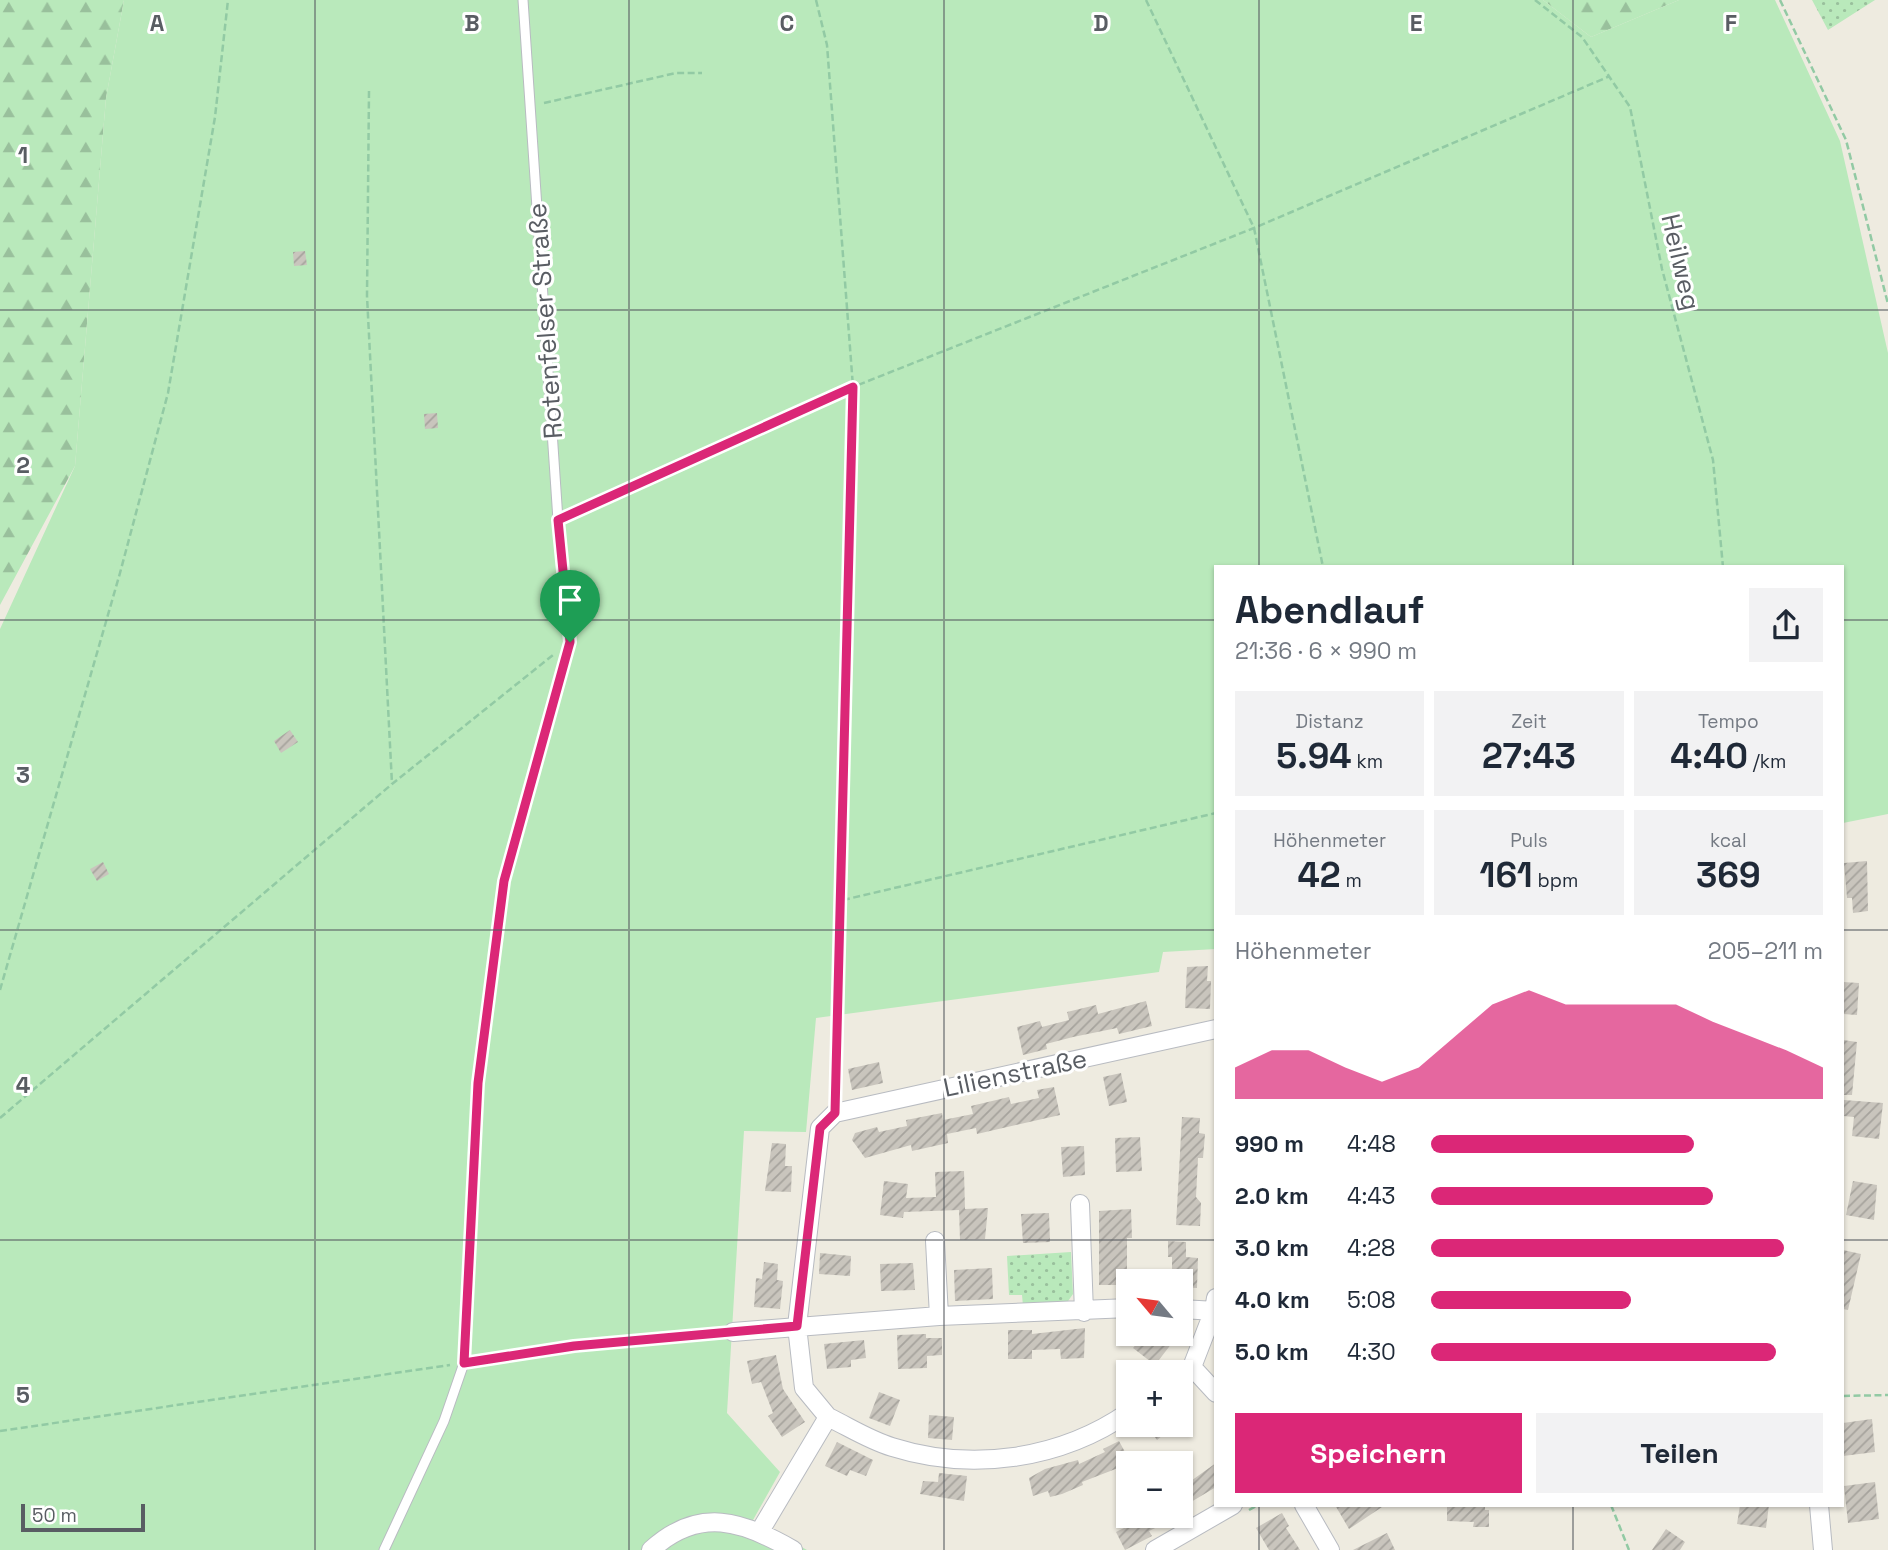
<!DOCTYPE html>
<html lang="de">
<meta charset="utf-8">
<style>
:root{--surface:#fff;--page:#f2f2f3;--text:#1f2937;--muted:#747a83;--accent:#db2777}
body{margin:0;font-family:"Space Grotesk",sans-serif;background:var(--page);color:var(--text);height:100vh;display:flex;flex-direction:column;font-size:26px;white-space:nowrap}
*{box-sizing:border-box;margin:0}
p{font-size:23px;color:var(--muted)}
.icon{flex:none;width:38px;height:38px;fill:none;stroke:currentColor;stroke-width:2;stroke-linecap:round;stroke-linejoin:round}
.map{position:relative;flex:1;overflow:hidden}
.drawer{position:absolute;left:1214px;top:565px;width:630px;height:942px;display:flex;flex-direction:column;background:var(--surface);border-radius:0px;box-shadow:0 2px 5px #0004}
.drawer>*{flex:none}
.needle{width:46px;rotate:299deg}
.fabs{position:absolute;left:1116px;top:1269px;display:grid;gap:14px}
.fabs a{display:grid;place-items:center;width:77px;height:77px;border-radius:0px;background:var(--surface);box-shadow:0 2px 5px #0004;font-size:35px}
.scale{position:absolute;left:21px;bottom:18px;width:124px;box-sizing:border-box;padding-left:7px;border:4px solid #595d63;border-top:0;font-size:19px;line-height:24px;white-space:nowrap;color:#595d63;-webkit-text-stroke:5px #fff;paint-order:stroke}
.pin{position:absolute;display:grid;place-items:center;width:60px;height:60px;color:#fff;margin:-72px -30px;border-radius:50% 50% 50% 0;rotate:-45deg;box-shadow:0 0 7px #0007}
.pin .icon{rotate:45deg}
.round{display:grid;place-items:center;flex:none;width:74px;height:74px;border-radius:0px;background:var(--page)}
.head{display:flex;align-items:center;justify-content:space-between;height:119px;padding:0 21px}
h1{font-size:38px;font-weight:700;line-height:52px}
.figures{display:grid;grid-template-columns:repeat(3,1fr);gap:10px;height:119px;padding:7px 21px}
.figures div{display:grid;align-content:center;border-radius:0px;background:var(--page);text-align:center}
.figures b{font-size:35px;font-weight:700}
.figures small{font-size:19px;font-weight:400}
.figures p{font-size:19px}
.chart{height:196px;padding:14px 21px}
.chart p{display:flex;justify-content:space-between}
.chart svg{width:100%;height:126px;margin-top:7px;fill:var(--accent);opacity:.7}
.primary-button{display:flex;gap:14px;margin-top:auto;padding:14px 21px}
.primary-button a{flex:1;height:80px;border-radius:0px;background:var(--accent);color:#fff;font-size:28px;font-weight:700;line-height:80px;text-align:center}
.primary-button a+a{background:var(--page);color:var(--text)}
ul{padding:0 21px;list-style:none;font-size:23px}
li{display:grid;grid-template-columns:112px 84px 1fr;align-items:center;height:52px}
li i{height:18px;border-radius:9px;background:var(--accent)}
.map>svg:first-child{display:block}
</style>
<div class="map">
<svg width="1888" height="1550" viewBox="0 0 1888 1550">
<defs>
<pattern id="grass-dots" width="8" height="8" patternUnits="userSpaceOnUse" patternTransform="scale(1.75)"><rect width="8" height="8" fill="#b9e9bb"/><path d="M2 2h.1M6 6h.1" fill="none" stroke="#99c09c" stroke-width="1.8" stroke-linecap="round"/></pattern>
<pattern id="forest-firs" width="22" height="20" patternUnits="userSpaceOnUse" patternTransform="scale(1.75)"><rect width="22" height="20" fill="#b9e9bb"/><path d="M5 1l3.5 6h-7zM16 11l3.5 6h-7z" fill="#99c09c"/></pattern>
<pattern id="building-hatch" width="6" height="6" patternUnits="userSpaceOnUse" patternTransform="scale(1.75)"><rect width="6" height="6" fill="#c9c5bd"/><path d="M-1 1l2-2M0 6l6-6M5 7l2-2" fill="none" stroke="#a6a39d"/></pattern>
</defs>
<rect width="100%" height="100%" fill="#eeebe0"/>
<path fill="url(#grass-dots)" d="M1812,0h63l-47,30z
M1071,1252l2,42 -7,10 -43,2 -1,-11h-13l-2,-39z"/>
<path fill="url(#forest-firs)" d="M0,0h124l-18,98 -31,368 -75,139z
M1543,0h136l-88,37z"/>
<path fill="#b9e9bb" d="M124,0h1419l48,37 88,-37h96l65,141 48,212v461l-45,9v-256h-627v382l-53,3 -4,20 -343,46 -10,114 -62,-1 -17,282 53,59 -27,48 54,30h-807v-921l75,-163 31,-368z"/>
<path fill="url(#building-hatch)" d="M305,251l2,14 -13,1 -1,-14z
M437,413l1,15 -13,1 -1,-15z
M290,730l8,12 -17,11 -7,-12z
M1867,861l1,50 -15,2 -1,-15h-5l-3,-35z
M103,862l6,12 -12,7 -7,-12z
M1208,966l-1,15h4l-1,28 -25,-1 2,-41z
M1843,982l16,1 -2,32 -14,-1z
M1146,1001l6,25 -33,8 -2,-6 -44,9 -27,7 1,5 -24,6 -6,-28 23,-6 2,6 27,-7 -2,-8 29,-7 2,9z
M1843,1040l14,2 -5,53h-9z
M879,1062l4,21 -31,7 -4,-21z
M1121,1073l6,29 -18,4 -6,-29z
M1054,1087l6,28 -83,19 -1,-6 -29,6 1,9 -36,8 -1,-6 -46,13 -13,-18 3,-7 22,-6 2,5 28,-6 -1,-6 36,-7 1,7 30,-6 -2,-8 38,-9 2,7 28,-6 -2,-8z
M1844,1100l39,3 -4,36 -27,-3 2,-19 -11,-1z
M1182,1117l18,1 -1,15 6,1 -2,24h-5l-2,39 5,6 -1,23 -24,-1z
M1140,1137l2,34 -26,1 -1,-34z
M772,1143l14,1 -1,22h7l-1,26 -26,-1z
M1084,1146l1,29 -22,2 -2,-30z
M964,1171l1,38 23,-1 -3,31 -25,1 -1,-30 -55,2 -1,6 -23,-3 4,-34 24,3 -2,14 30,-1 -1,-25z
M1853,1181l24,4 -3,35 -28,-5z
M1131,1209l1,29h-5v47h-28v-74z
M1049,1213l1,29 -27,1 -2,-29z
M1168,1241l18,1v15l12,1 -1,30 -16,-1v-6h-9v-24h-4z
M1843,1250l18,4 -13,56 -5,-1z
M820,1253l31,3 -1,20 -31,-2z
M764,1262l14,2 -1,16 6,1 -3,28 -26,-2 2,-29 6,1z
M913,1263l2,27 -34,1 -1,-27z
M992,1268l1,31 -38,2 -1,-31z
M1085,1328l-1,30 -23,1 -1,-10 -28,1v9h-24v-29h24v4z
M926,1334v4h16v17l-15,1v12l-29,1 -1,-34z
M1145,1334h34l-24,31 -22,-17z
M864,1340l2,18 -15,2v7l-24,2 -3,-25z
M776,1355l7,34 22,33 -23,15 -14,-21 5,-3 -12,-31 -9,2 -5,-23z
M879,1392l21,8 -10,26 -21,-8z
M929,1415l25,2 -2,23 -24,-2z
M1872,1419l3,33 -32,4v-33z
M1146,1424h30l-19,16z
M1119,1441l12,22 -49,19 1,3 -21,9 -12,3 -2,-6 -15,5 -4,-18 16,-9 33,-9 1,4 26,-12 -2,-3z
M837,1442l36,18 -7,16 -16,-6 -3,6 -22,-10z
M1216,1463v24l-35,21v-20z
M939,1473l28,3 -3,25 -44,-7 3,-13 15,1z
M1875,1482l4,37 -31,4 -4,-37z
M1335,1505h50l-36,24z
M1447,1505h38v5h4v17h-16l1,-5 -27,-1z
M1740,1505h29l-3,23 -29,-4z
M1282,1513l7,13 -3,2 14,22h-31l-13,-22z
M1137,1516h43l-31,15 3,5 -27,14 -9,-18 8,-4 -3,-5z
M1666,1529l19,13 -5,8h-28z
M1387,1533l8,17h-42z"/>
<g fill="none" stroke-linecap="round" stroke-linejoin="round">
<defs>
<path id="lane" d="M384,1550l60,-129 20,-58 14,-280 26,-202 66,-239 -12,-122 -35,-520"/>
<path id="street" d="M1080,1204l4,108
M935,1241l4,75
M1216,1298l-2,12 -22,57 24,26
M1181,1309l35,2
M733,1332l206,-16 190,-8
M828,1417c21,10 41,23 64,30 79,25 168,13 237,-35
M1304,1505l26,45
M1819,1505l4,45
M760,1531l68,-114 -24,-29 -7,-62 23,-198 15,-15 381,-84
M651,1550c48,-44 92,-29 142,0
M1155,1550l78,-45"/>
</defs>
<use href="#lane" stroke="#b8bbc1" stroke-width="11"/>
<use href="#street" stroke="#b8bbc1" stroke-width="20"/>
<path stroke="#92caa4" stroke-width="2.5" stroke-dasharray="7 3.5" stroke-linecap="butt" d="M816,0l11,45 26,342 -17,709
M1146,0l108,228 69,339
M1535,0l47,37 48,70 32,162 51,191 10,107
M1780,0l66,140 42,164
M369,91l-2,205 25,488
M544,103l132,-30h26
M571,514l282,-127 401,-159 356,-152
M843,900l373,-87
M0,990l120,-417 48,-180 47,-276 13,-117
M0,1118l392,-334 161,-129
M478,1361l96,-15 144,-13
M1843,1396l45,-1
M0,1431l450,-66
M1611,1505l18,45
M1249,1510l9,-5"/>
<use href="#lane" stroke="#fff" stroke-width="9"/>
<use href="#street" stroke="#fff" stroke-width="18"/>
</g>
<g fill="none" stroke-linecap="round" stroke-linejoin="round">
<defs>
<path id="route" d="M853,387l-18,726 -15,15 -23,198 -223,20 -110,17 14,-280 26,-202 66,-239 -12,-122z"/>
</defs>
<use href="#route" stroke="#fff" stroke-width="14"/>
<use href="#route" stroke="#db2777" stroke-width="9"/>
</g>
<path fill="none" stroke="#595d63" stroke-width="2" stroke-opacity="0.55" d="M315,0v1550M629,0v1550M944,0v1550M1259,0v567M1573,0v567M0,310h1888M0,620h1216M1843,620h45M0,930h1216M1843,930h45M0,1240h1216M1843,1240h45M1259,1505v45M1573,1505v45"/>
<g text-anchor="middle" dominant-baseline="central" stroke-width="6" stroke-linejoin="round" paint-order="stroke">
<g font-size="26" fill="#595d63" stroke="#fff">
<text transform="translate(1681 262) rotate(77)">Heilweg</text>
<text transform="translate(545 321) rotate(-94)">Rotenfelser Straße</text>
<text transform="translate(1015 1073) rotate(-12)">Lilienstraße</text>
</g>
</g>
<g font-size="23" text-anchor="middle" font-weight="bold" fill="#595d63" stroke="#fff" stroke-width="6" stroke-linejoin="round" paint-order="stroke">
<text x="157" y="31">A</text>
<text x="472" y="31">B</text>
<text x="787" y="31">C</text>
<text x="1101" y="31">D</text>
<text x="1416" y="31">E</text>
<text x="1731" y="31">F</text>
<text x="23" y="163">1</text>
<text x="23" y="473">2</text>
<text x="23" y="783">3</text>
<text x="23" y="1093">4</text>
<text x="23" y="1403">5</text>
</g>
</svg>
<div class="fabs">
<a><svg class="needle" viewBox="-14 -14 28 28"><path d="M0-13l5 13h-10z" fill="#e53935"/><path d="M0 13l5-13h-10z" fill="#747a83"/></svg></a>
<a>+</a>
<a>−</a>
</div>
<div class="scale">50 m</div>
<div class="pin" style="left:570px;top:642px;background:#1e9e55"><svg class="icon" aria-label="arrive" viewBox="0 0 24 24"><path d="M6 21V4h12l-3 4 3 4H6"/></svg></div>
<section class="drawer">
<div class="head"><div><h1>Abendlauf</h1><p>21:36 · 6 × 990 m</p></div><a class="round"><svg class="icon" aria-label="share" viewBox="0 0 24 24"><path d="M12 15V3M7 8l5-5 5 5M5 13v7h14v-7"/></svg></a></div>
<div class="figures">
<div><p>Distanz</p><b>5.94<small> km</small></b></div>
<div><p>Zeit</p><b>27:43</b></div>
<div><p>Tempo</p><b>4:40<small> /km</small></b></div>
</div>
<div class="figures">
<div><p>Höhenmeter</p><b>42<small> m</small></b></div>
<div><p>Puls</p><b>161<small> bpm</small></b></div>
<div><p>kcal</p><b>369</b></div>
</div>
<div class="chart"><p><span>Höhenmeter</span>205–211 m</p>
<svg viewBox="0 0 160 44" preserveAspectRatio="none"><path d="M0 44V33L10 27L20 27L30 33L40 38L50 33L60 22L70 11L80 6L90 11L100 11L110 11L120 11L130 17L140 22L150 27L160 33V44z"/></svg>
</div>
<ul>
<li><b>990 m</b>4:48<i style="width:67%"></i></li>
<li><b>2.0 km</b>4:43<i style="width:72%"></i></li>
<li><b>3.0 km</b>4:28<i style="width:90%"></i></li>
<li><b>4.0 km</b>5:08<i style="width:51%"></i></li>
<li><b>5.0 km</b>4:30<i style="width:88%"></i></li>
</ul>
<div class="primary-button"><a>Speichern</a><a>Teilen</a></div>
</section>
</div>
